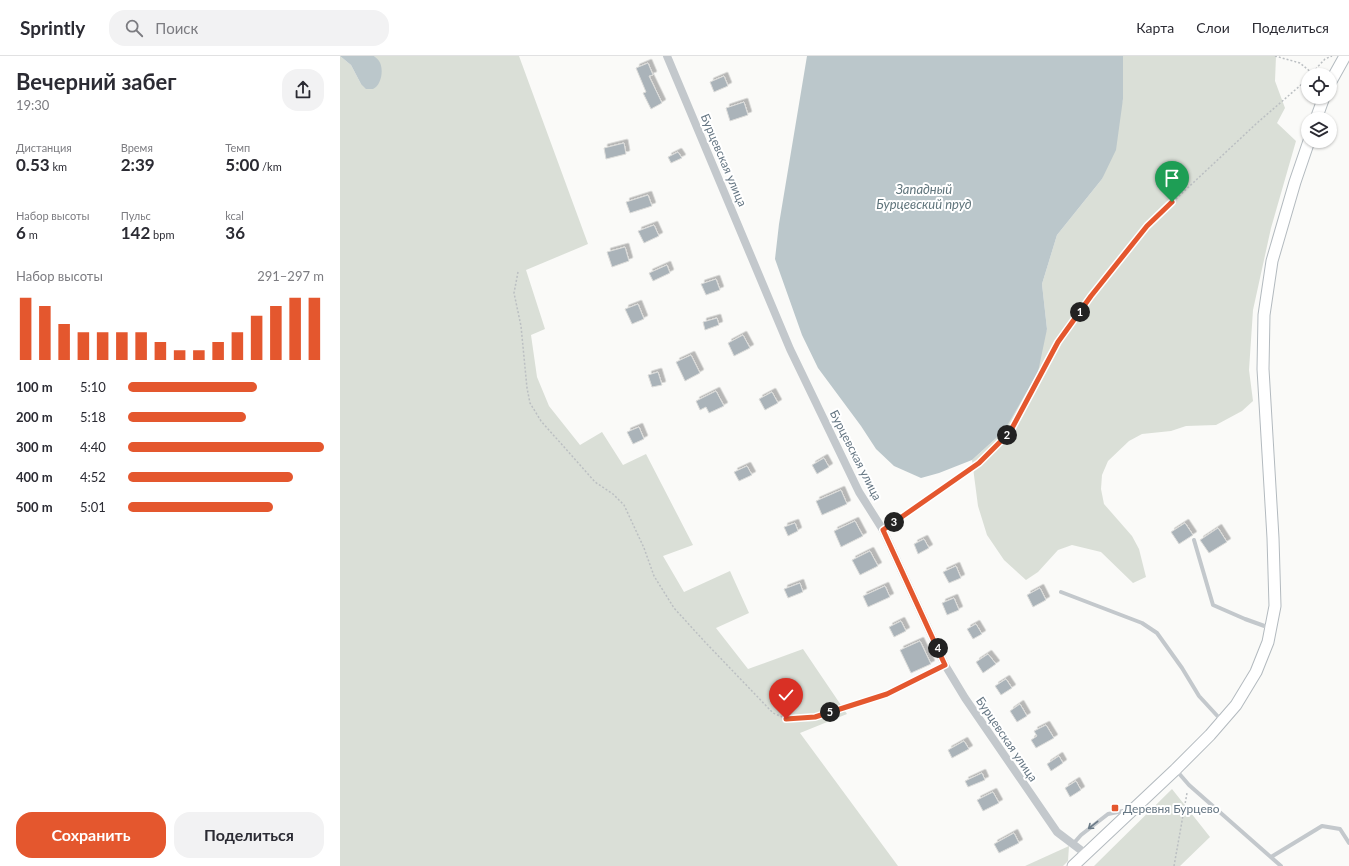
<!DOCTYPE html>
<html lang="ru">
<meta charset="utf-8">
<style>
:root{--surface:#fff;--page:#f2f2f3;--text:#2b2b33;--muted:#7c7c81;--line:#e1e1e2;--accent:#e4572e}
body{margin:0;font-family:Lato,sans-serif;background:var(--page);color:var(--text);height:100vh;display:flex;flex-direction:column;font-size:15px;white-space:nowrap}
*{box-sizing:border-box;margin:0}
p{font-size:13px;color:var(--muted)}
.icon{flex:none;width:22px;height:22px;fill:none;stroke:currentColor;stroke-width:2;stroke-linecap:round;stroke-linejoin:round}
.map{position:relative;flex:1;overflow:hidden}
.side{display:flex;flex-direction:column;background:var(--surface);width:340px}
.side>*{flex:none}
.controls{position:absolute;left:961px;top:12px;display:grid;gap:8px}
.controls a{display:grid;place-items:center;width:36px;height:36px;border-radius:50%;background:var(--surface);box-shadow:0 1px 3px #0004;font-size:20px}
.pin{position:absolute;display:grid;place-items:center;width:34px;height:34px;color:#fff;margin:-41px -17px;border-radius:50% 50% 50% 0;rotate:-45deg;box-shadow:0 0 4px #0007}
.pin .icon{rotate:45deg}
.km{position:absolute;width:20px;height:20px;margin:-10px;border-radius:50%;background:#222;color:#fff;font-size:11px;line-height:20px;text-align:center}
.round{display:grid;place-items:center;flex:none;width:42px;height:42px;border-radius:16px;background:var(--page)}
.head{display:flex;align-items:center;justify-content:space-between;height:68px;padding:0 16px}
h1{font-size:22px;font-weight:700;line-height:30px}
.stats{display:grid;grid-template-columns:repeat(3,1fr);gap:6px;height:68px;padding:4px 16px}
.stats div{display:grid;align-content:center}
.stats b{font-size:17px;font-weight:700}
.stats small{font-size:11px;font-weight:400}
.stats p{font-size:11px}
.chart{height:112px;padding:8px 16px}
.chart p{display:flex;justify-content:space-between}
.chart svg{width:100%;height:72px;margin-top:4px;stroke:var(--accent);stroke-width:6}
.button{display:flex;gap:8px;margin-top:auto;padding:8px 16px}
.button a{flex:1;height:46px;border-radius:16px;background:var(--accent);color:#fff;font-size:16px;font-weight:700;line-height:46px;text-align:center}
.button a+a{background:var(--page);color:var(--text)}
ul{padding:0 16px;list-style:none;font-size:13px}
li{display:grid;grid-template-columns:64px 48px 1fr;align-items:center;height:30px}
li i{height:10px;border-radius:5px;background:var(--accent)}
header{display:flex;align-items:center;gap:24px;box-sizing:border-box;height:56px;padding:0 20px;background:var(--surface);border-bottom:1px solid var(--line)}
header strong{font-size:19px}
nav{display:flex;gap:22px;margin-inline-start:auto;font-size:14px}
.search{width:280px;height:36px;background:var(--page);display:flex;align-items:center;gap:10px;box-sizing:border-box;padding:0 14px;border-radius:16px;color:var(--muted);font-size:15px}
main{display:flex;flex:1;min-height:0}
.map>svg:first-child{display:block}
</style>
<header>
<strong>Sprintly</strong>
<div class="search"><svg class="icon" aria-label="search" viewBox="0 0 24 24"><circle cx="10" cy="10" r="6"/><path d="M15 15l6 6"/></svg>Поиск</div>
<nav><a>Карта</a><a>Слои</a><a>Поделиться</a></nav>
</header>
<main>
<section class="side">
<div class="head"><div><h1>Вечерний забег</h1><p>19:30</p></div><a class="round"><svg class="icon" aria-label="share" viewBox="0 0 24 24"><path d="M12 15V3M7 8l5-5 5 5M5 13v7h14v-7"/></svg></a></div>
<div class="stats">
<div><p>Дистанция</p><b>0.53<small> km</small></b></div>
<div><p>Время</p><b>2:39</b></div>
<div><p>Темп</p><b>5:00<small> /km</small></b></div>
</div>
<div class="stats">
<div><p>Набор высоты</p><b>6<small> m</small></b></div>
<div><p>Пульс</p><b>142<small> bpm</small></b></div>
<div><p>kcal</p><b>36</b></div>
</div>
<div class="chart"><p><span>Набор высоты</span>291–297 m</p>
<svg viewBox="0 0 160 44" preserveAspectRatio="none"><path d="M5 44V6M15 44V11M25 44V22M35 44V27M45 44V27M55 44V27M65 44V27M75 44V33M85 44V38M95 44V38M105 44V33M115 44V27M125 44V17M135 44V11M145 44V6M155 44V6"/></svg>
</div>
<ul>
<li><b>100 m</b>5:10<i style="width:66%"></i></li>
<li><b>200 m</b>5:18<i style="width:60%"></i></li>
<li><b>300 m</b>4:40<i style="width:100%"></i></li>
<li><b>400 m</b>4:52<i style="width:84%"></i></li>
<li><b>500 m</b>5:01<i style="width:74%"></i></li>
</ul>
<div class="button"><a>Сохранить</a><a>Поделиться</a></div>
</section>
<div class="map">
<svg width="1009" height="810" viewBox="0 0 1009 810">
<defs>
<filter id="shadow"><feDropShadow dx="3.5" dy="-3.5" stdDeviation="0" flood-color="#0004"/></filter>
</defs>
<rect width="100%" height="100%" fill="#fafaf8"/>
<path fill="#dadfd7" d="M0,0l11,9 10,19 18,-22 -5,-6h145l69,188 -62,26 19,59 -14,6 6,42 12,29 31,39 22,-13 21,33 23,-11 47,91 -30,11 21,36 46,-21 19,42 -33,15 32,41 55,-20 44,65 -47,19 98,133h-558z
M783,0h153l-1,25 10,27 -8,15 19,18 -25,87 -18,82 -4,60 4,31 -11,10 -26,14 -30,1 -15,5 -29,3 -13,7 -21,20 -6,14 -1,14 3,15 28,32 7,13 7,28 -13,6 -32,-31 -29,-7 -14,5 -20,22 -12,8 -22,-20 -17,-25 -9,-29 -6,-46 32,-29 43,-102 -5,-45 15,-49 45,-56 21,-80z
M832,733l38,48 -30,29h-86z
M729,790l-1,15 -5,5h-38z"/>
<path fill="#bbc7cb" d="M0,0h34c2,2 4,3 5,5 5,7 3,24 -6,28 -2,0 -4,0 -7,0l-5,-5 -10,-19z
M467,0h316v43l-7,51 -14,29 -45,56 -15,49 5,45 -9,43 -34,59 -32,29 -33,13 -18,5 -27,-12 -18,-17 -15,-23 -43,-58 -16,-33 -27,-76 4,-35z"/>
<path fill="#aab3b9" stroke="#dcdcda" filter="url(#shadow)" d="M308,7l5,12 -4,1 13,27 -11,6 -8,-16 3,-1 -10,-24z
M384,20l4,10 -14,6 -4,-10z
M404,46l4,13 -18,6 -4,-13z
M284,87l2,11 -20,5 -2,-11z
M338,96l4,6 -11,5 -3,-6z
M308,139l4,11 -22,7 -4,-11z
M314,169l5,11 -15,7 -6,-12z
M285,191l4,14 -17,6 -5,-15z
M327,209l3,8 -17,8 -4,-8z
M376,223l4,11 -14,5 -5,-11z
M298,248l6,15 -12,5 -7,-15z
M377,262l2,7 -14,5 -2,-8z
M403,279l7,13 -16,8 -6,-13z
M351,299l9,18 -15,8 -9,-19z
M318,316l4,13 -10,2 -4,-12z
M376,335l8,15 -15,7 -3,-6 -6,3 -4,-9z
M432,336l6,11 -13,7 -6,-11z
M299,371l5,12 -11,5 -6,-12z
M484,402l5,9 -12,7 -5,-9z
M407,410l5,9 -13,6 -5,-9z
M501,434l6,14 -25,11 -6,-14z
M515,465l8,15 -22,11 -7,-16z
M455,467l3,8 -10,5 -4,-9z
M845,467l8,12 -14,9 -8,-12z
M878,472l9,14 -18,11 -9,-13z
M584,483l5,9 -11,6 -4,-10z
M530,495l8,15 -18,9 -8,-15z
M616,510l5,12 -12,5 -6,-11z
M460,527l3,9 -15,6 -4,-9z
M545,530l5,11 -22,10 -5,-11z
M700,532l6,12 -13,7 -6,-12z
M614,542l5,12 -12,5 -5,-12z
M561,565l5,10 -12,6 -5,-10z
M636,568l6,10 -9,5 -6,-10z
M580,585l11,23 -20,9 -11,-23z
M648,598l8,10 -13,9 -7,-11z
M666,623l6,9 -11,7 -6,-9z
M680,648l7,12 -10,6 -7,-11z
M706,669l8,13 -18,10 -5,-8 6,-4 -3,-5z
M624,685l5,8 -17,9 -4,-8z
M719,700l4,7 -12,8 -4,-7z
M642,717l3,7 -17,7 -3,-6z
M736,725l5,9 -11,7 -5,-9z
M653,736l6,11 -16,8 -6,-11z
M674,777l5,10 -20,10 -5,-9z"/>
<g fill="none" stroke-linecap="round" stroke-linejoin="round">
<defs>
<path id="secondary" d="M990,27l15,-27
M976,63l8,-22
M733,810l102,-96 35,-35 26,-30 20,-33 12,-30 7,-36 -2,-68 -10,-169 1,-54 8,-54 23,-79 14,-41"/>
</defs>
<use href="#secondary" stroke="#b3babf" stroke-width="13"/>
<path stroke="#bbbfc2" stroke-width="1.5" stroke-dasharray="2 2" stroke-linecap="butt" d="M935,0l25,7 12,10
M970,19l15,-16 7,-3
M178,216l-4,21 7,33 6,62 3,15 11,18 54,61 18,12 11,11 20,43 10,28 20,32 31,34 68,71 14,6 28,-2 72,-23 51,-25
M550,469l89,-62 31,-31 48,-89 33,-47 56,-70 110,-103 45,-39 6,-6
M834,810l13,-73"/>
<path stroke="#c3c8cc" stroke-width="4" d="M854,484l19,65 32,14 25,9
M721,536l81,31 15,10 25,35 17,28 23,25
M836,714l13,15 92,81
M733,788l8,-9 27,-21 20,-4
M931,801l51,-31 18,3 9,14"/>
<path stroke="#c3c8cc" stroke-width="8" d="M327,0l123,293 69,143 24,38 62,135 20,33 92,134 29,22"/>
<use href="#secondary" stroke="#fff" stroke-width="11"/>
</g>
<defs><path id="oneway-shaft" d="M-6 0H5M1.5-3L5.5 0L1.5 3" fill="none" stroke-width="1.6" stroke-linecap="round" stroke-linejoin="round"/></defs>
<use stroke="#6a7a87" href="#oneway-shaft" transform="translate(753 769) rotate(142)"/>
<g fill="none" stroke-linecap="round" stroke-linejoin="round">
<defs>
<path id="route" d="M446,663l29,-2 72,-23 58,-29 -62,-135 96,-67 31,-31 48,-90 33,-46 56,-70 25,-24"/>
</defs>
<use href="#route" stroke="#fff" stroke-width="8"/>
<use href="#route" stroke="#e4572e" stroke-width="5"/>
</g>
<rect fill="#e4572e" stroke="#fff" stroke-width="1.5" x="771" y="748" width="8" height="8" rx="2"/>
<g text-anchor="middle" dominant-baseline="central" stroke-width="4" stroke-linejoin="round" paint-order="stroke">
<g font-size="12" fill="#657683" stroke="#fff">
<text transform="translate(384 104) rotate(67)">Бурцевская улица</text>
<text transform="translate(516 399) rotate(63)">Бурцевская улица</text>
<text transform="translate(667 683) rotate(56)">Бурцевская улица</text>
</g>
<g font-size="12" fill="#657683" stroke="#fff" text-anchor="start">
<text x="783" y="752">Деревня Бурцево</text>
</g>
<g font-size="13" font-style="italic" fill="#60757c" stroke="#fff">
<text x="584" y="133">Западный<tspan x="584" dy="15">Бурцевский пруд</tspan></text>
</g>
</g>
</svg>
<div class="controls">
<a><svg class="icon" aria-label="locate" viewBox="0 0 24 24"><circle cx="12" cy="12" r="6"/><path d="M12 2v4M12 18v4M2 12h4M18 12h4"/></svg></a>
<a><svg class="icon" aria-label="layers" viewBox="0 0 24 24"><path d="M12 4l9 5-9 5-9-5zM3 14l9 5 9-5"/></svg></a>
</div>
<div class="pin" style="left:832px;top:146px;background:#1e9e55"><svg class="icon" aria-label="arrive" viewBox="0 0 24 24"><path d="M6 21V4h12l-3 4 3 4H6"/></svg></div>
<div class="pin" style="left:446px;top:663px;background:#d93025"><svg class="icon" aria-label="check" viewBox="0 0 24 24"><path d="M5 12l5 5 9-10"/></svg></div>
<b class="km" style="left:740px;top:256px">1</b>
<b class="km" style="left:667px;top:379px">2</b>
<b class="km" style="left:554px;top:466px">3</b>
<b class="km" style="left:598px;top:592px">4</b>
<b class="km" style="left:490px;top:656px">5</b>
</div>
</main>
